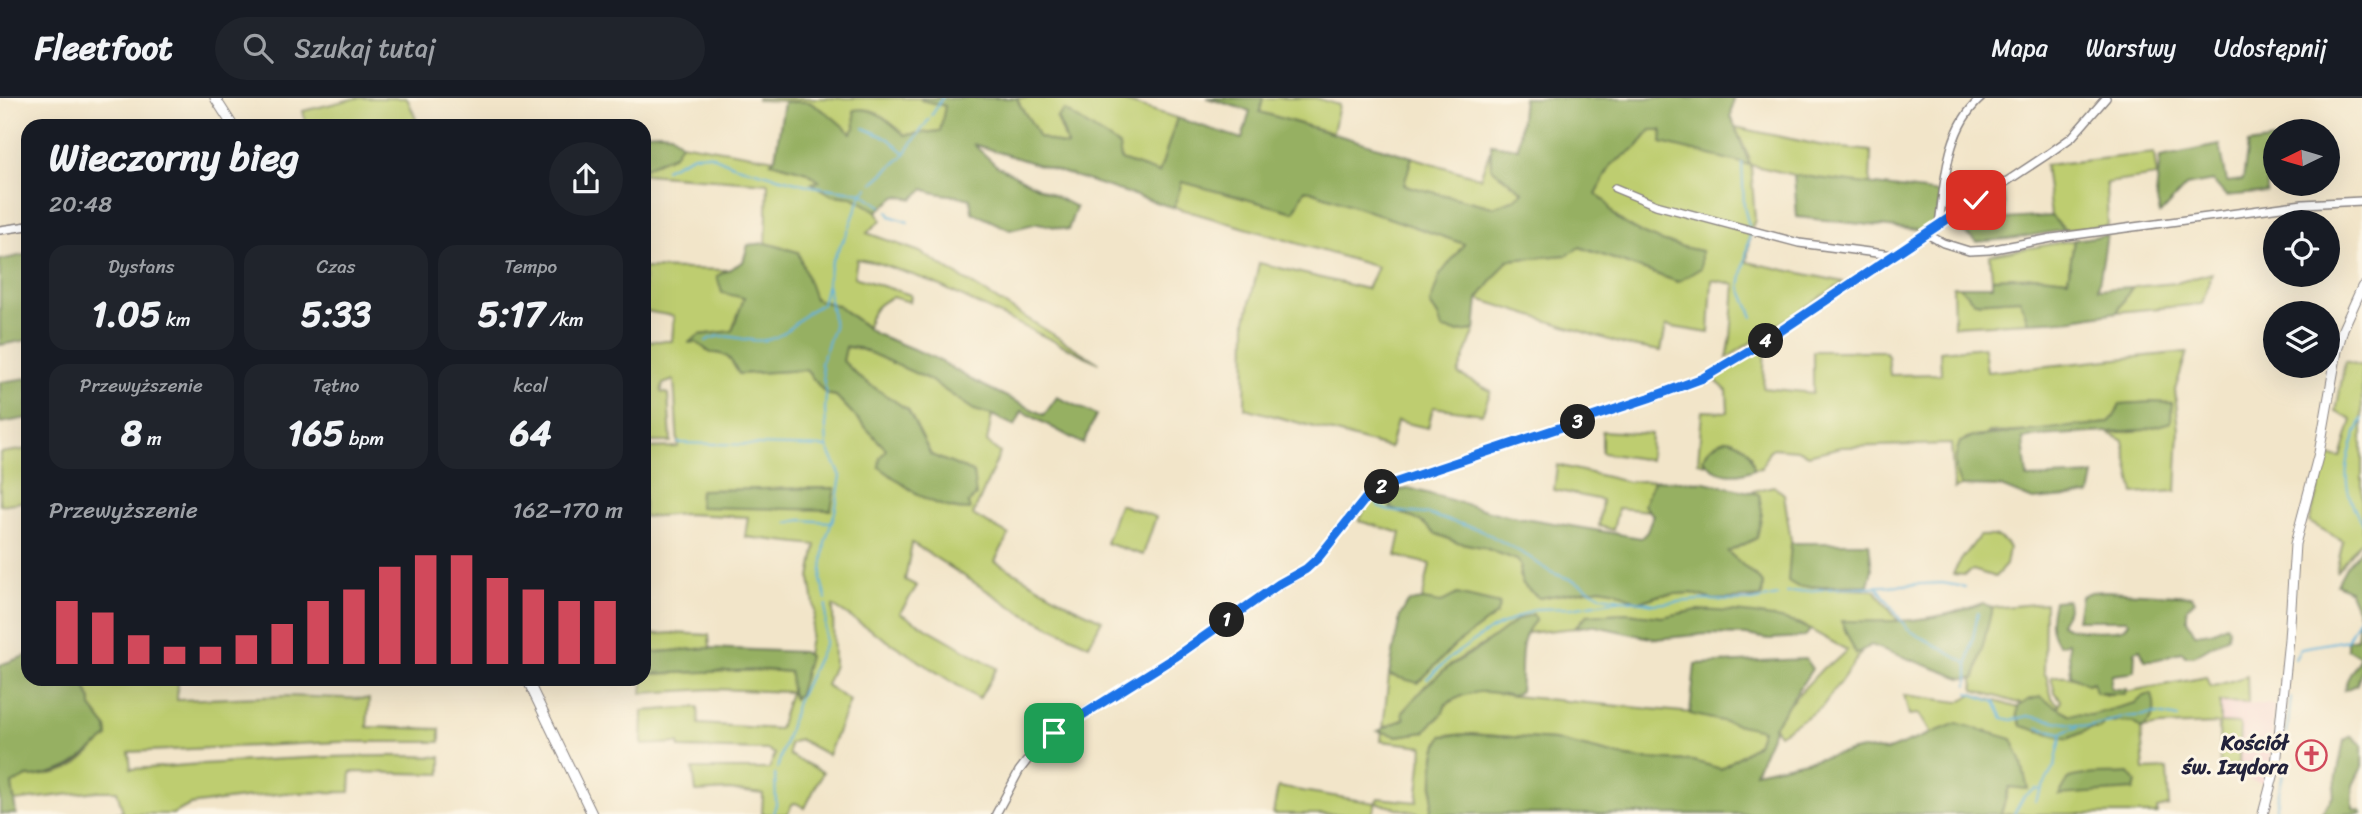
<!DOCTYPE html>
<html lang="pl">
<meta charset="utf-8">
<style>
:root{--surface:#171b24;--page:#20242c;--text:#f1f3f6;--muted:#9ea1a6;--line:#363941;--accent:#d1495b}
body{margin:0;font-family:Sriracha,sans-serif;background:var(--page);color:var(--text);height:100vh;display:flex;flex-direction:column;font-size:26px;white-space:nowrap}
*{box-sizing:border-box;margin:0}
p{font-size:23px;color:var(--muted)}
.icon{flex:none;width:38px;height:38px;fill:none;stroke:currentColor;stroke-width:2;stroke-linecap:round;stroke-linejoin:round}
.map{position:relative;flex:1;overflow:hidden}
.panel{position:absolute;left:21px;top:21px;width:630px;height:567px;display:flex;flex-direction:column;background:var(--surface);border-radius:21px;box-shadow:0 7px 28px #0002}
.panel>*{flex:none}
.needle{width:46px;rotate:265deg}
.tools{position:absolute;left:2263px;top:21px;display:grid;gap:14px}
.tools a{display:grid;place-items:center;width:77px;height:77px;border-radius:50%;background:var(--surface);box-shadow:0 7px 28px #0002;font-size:35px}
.pin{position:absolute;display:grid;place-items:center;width:60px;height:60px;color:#fff;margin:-30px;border-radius:14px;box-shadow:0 4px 10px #0006}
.km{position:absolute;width:35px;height:35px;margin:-18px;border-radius:50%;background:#222;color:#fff;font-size:19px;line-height:35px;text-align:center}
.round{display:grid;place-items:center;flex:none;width:74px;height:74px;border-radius:37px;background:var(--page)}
.headline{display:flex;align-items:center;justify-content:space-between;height:119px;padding:0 28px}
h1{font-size:38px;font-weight:800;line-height:52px}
.stats{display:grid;grid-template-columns:repeat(3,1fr);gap:10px;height:119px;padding:7px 28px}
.stats div{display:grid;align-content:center;border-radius:18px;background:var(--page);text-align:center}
.stats b{font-size:35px;font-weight:800}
.stats small{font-size:19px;font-weight:400}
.stats p{font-size:19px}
.chart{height:196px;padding:14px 28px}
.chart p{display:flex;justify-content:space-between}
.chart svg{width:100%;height:126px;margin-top:7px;stroke:var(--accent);stroke-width:6}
header{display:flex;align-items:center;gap:42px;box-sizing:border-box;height:98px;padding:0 35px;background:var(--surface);border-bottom:2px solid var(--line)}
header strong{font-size:33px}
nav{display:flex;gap:38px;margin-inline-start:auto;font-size:24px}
.search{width:490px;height:63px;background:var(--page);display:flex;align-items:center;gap:18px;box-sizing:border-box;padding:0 24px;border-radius:38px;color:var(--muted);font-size:26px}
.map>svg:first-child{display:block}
</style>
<header>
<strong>Fleetfoot</strong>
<div class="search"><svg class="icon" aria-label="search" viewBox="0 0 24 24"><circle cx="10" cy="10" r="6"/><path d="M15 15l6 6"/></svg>Szukaj tutaj</div>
<nav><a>Mapa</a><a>Warstwy</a><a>Udostępnij</a></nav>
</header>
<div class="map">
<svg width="2362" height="716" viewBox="0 0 2362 716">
<rect width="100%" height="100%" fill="#fcf5e5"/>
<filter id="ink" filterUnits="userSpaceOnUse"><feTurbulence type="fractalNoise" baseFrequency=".0143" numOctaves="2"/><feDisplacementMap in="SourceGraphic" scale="14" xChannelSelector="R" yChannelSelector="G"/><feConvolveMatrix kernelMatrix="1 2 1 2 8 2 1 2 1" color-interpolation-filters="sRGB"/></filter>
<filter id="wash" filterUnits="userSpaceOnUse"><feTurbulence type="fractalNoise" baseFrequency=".00686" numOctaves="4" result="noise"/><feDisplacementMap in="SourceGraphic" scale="28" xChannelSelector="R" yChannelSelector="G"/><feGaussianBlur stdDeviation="1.57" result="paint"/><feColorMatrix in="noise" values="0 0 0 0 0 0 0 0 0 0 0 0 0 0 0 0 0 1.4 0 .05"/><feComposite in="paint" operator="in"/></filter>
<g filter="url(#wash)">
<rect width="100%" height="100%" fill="#f2e5c9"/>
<path fill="#f7d0cf" d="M2220,604l54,3 -3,49 -6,29 -45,-9z"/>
<path fill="#becd6f" stroke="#707855" stroke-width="2" fill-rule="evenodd" d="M356,0h51l12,28h-113l-3,-15z
M757,0h164l1,2 24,5 -5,26 -36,4 -28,-22 -22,7v8l-4,5 -42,-31 -52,-2z
M1017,0h96l64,20 -18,56 -38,-14 -64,-42 11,29 -30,-10c-5,-18 -15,-21 -21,-39z
M1263,0h53l23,7 -6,28 -74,-21z
M1735,29l89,19 47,5 -1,35 -76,-11 -43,-10 4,55 -5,11 -3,31 97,20 -117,76 4,-21 4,-53 -23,-4 -3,53 -43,-7 -5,25 -36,-6 -147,-46 30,-39 58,-5 13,-8 99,35 23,-31c-29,-6 -60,-14 -84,-33 -11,-9 -5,-15 -21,-24l15,-29 26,-18 14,-17h11v13l87,15z
M681,45l94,16 -4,3 36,10 12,9 -6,2 19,12 20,2 25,14 4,9 -14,13 53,19 179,111 -169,-82 -52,-18 -21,-4 -3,18 57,18 -1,7 -18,-5c-15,7 -22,14 -24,31l-30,-22 -18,34 -22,-88 -32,-9 2,-60 -124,-9v-6l30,-13z
M1490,53l1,17 33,24 -12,8 -19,7 -90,-22 9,-28 68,21z
M2154,55l3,23 -51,7 2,43 -43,4 -14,-14 -6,-51z
M1181,83l113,31 11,-23 160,55 -35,60 8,12 19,16 18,-2 -17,44 33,17 -9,23 -49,-7 -5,21 -31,-7 -7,27 -145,-40 1,-88 13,-57 108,26 10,-22 -203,-60z
M2074,142l-6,39 -28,-3 -48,2 -2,-23z
M644,170l83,2 -10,6 27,22 -12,33 -33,4 -3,7 15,11c17,-1 20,7 28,21l67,-4 20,24 10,2 51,54 -7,8 88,45 5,-31 -42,-17 -23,-45 -48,-32 -17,-17 3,-14c21,1 66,22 85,34 21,12 37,28 61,34l-5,27 13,11 -27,62 36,20 -14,26 79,46 28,13 -13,25 -67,-32 -110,-70 -7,37 12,6 -17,27 97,55 -18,31 -146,-93 1,59 -8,20 24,16 -22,54 -29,-16 -10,5v11l34,17 -18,36 -9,-5 -4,1 -4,10h-26l1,-20 -34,-4 -33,2 -3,-23h76l6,-15 -7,-4 -88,-2 -1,-5 -37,2 1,-34 55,-4 1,17 80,5 11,-37 -76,-3 -72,4 2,-19 121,-4 26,2v20l12,-12 6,-24 -2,-2 8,-42 -5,-34 6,-33 -71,-8 3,-20 -62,-3 -42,3v-69l34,-1 -4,-67 -11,4 -2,8 7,2 3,48h-27v-101h28l2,-25 -30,-5zM834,390l1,1 -136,18 1,-17z
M2212,175l-10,31 -85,8 15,-25 44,-4z
M1953,188h6l16,16 45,-3 8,23 -74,4z
M1762,249l3,1 -2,40 50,5v-42h71l4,4 2,20 51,-1 -1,-23 44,-4 3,25 200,-20 -12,38 4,40 -3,61 -42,3 -11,-53 -14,-8 35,-3 10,-28 -34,2 -6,13 -6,6 -70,8 -50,2 -31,38 4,15 -7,3 -3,-45 -110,3 -33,8 -11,-5 -24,-2 -4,3 -8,17 -7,1 -3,-15 -48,5 3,5 -8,-2 4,-51 26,1 -1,-21 -15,-14z
M2345,263l17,5v174l-26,32 7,-31 -34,-19 18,-66 14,2 11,-38 -16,-8z
M1602,333l49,3 -1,26 -48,-7z
M28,351v52l-28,4v-52z
M1557,367l71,17 26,-2 -10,25 6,6 -32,-3 -5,22 -14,-4 3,-26 -48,-10z
M1400,388l1,4 -5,2 -6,16 32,14 12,11 22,9 26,5 35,13 4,5 -2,11 20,22 61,-10 16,3 23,11 22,-7 31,-2 21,7 32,1 17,-4 1,-14 -36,-31 30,-15 5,-25 -3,-17 -10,-3 25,-6 10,8 14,93 70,-2 -49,3 56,2 23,31 -4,1 -41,27 8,4 -39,54 -43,27 -8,-11 53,-56 9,-4 14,-13 -49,-27 -100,-13 -36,7 -35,-4 -40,2 -12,13 -49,5 2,-5 -11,-8c-19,19 -47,30 -68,46 -17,14 -31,30 -47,46l3,7 -22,9 6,-53 30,7 36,-37 41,-30 -74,-15 8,-36 -34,-8 5,-23 -42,-12 10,-22z
M1119,406l37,13 -13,38 -37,-12z
M1979,438c13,-1 23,-1 30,12l-3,17 -11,12 -22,-7 -9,5 -11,-1c5,-13 18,-25 26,-38z
M2045,505l-1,72h2l6,23 7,7 2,-5 -6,-8 -4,-15c15,-3 23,-1 36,7l6,-2 9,13h7l98,-18 4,10 36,-11 1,27 -28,-1v21l20,1 -1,42h-19l-1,-42 -59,2 -19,3 3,41 23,-1 2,37 -12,3v5h-156l8,-27 19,1 -96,-53 -13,-21 -10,1 -5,-20 55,7 13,-8 50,15 37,4v-6l-38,-3 -46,-14 -2,-9 19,-73z
M673,535l36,2 1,13 -66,5v-18z
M82,581h96l-1,21 110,-4 82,3 -2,28 73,2v13h-100l-211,10 2,17c103,-7 206,-16 310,-12v17l-90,-2 -1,20 -64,1 -67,8 -29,4 -17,9h-65l15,-2 -6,-21h-20l-82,10 -4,-17c16,-10 31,-7 48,-12 20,-5 33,-23 49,-35l-1,-9 -16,-21v-6z
M1488,593l25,5 180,17 70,14 -6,17 -36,25 -27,-8 -53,-2 -20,-3 -66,-16 -86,-6 -27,2c-14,23 -6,53 -12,78h-9l-45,-11 -4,11h-99l5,-27 97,16 3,-5 39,4 6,-56 -42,-5 1,-10 15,5 28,-4 4,-8c9,-3 14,-10 17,-19l21,-12z"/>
<path fill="#96b062" stroke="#5c694e" stroke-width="2" d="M921,0h96c6,18 16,21 21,39l29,9 -3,-13 -7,-15 7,-8 55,36 2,14 38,13 18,-55 65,21 8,-28 -43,-13h56l-3,14 152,45 -8,28 89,22 19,-7 11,-8 -32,-24v-24l27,4 5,-50h211l-3,18 19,49 -89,-22 1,-13h-11l-14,17 -26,18 -15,29c17,10 10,15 21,24 24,19 55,27 84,33v17l-23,14 -98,-35 -13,8 -59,5 -30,39 -3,31 -18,2 -15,-3 -4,-13 -8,-12 10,-29 24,-31 -159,-55 -11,23 -112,-30 -8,26 -201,-64 24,22 79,41 -8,23 -30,-7 -28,7 -38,-18 -2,-13c-16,-6 -30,-2 -46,-10l-11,10 -16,-3 -20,15 -25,-14 -20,-2 -20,-12 7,-2 -12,-9 -36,-10 4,-4 9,-56h25l21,13 21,18 4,-5 -1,-18c21,-5 36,13 51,25l35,-4 5,-25 -24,-6z
M660,34l10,1 11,10 -7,12 -30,13v-35z
M2275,42v20l-8,12v20l-41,4 -13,-15 -27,5 -26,28 -4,-18 4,-39 60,-12 7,37 16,-2 5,-36z
M1794,77l147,18 -5,30 -15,10 -5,-3 -119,-13z
M2003,94l3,27 45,-3 14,14 -56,9 -33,3 -10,-8 -20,-9 50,-32z
M2107,137l-9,54 34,-2 -15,25 -50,8 -39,2 -8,-23 -46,3 -15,-16h33v-8l48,-2 28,3 6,-39z
M766,145l32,9 17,47 23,7 36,27 61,25 37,22 72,35 13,-18 39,18 -13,29 -61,-33 -7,15 -23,-11 -18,-5 -46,-31 -69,-31 -13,-1 -3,14 17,17 48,32 23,45 42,17 3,24 -8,7 2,7c-38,0 -61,-22 -91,-43l1,-9 6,-9 -50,-53 -10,-2 -20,-24 -67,4c-8,-14 -11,-22 -28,-21l-15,-11 -8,1 11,-8 33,-4 12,-33 -22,-5 -5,-17 26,-14 5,-17z
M28,156v86l-28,5v-85z
M28,280v40l-28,5v-41z
M2154,304l18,1 -1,19 -27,8 -105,6 -16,3 4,39 67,-3 -4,20 -57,5 -32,-13 -40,-1c-7,-14 -7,-30 -1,-44l12,-5 136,-14 6,-6 6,-13z
M1729,341c18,6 22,12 25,30 -18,8 -39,7 -51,-10 5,-12 13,-17 26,-20z
M1654,382l51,2 54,12 3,18 -5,26 -29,14 35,31 -1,14 -49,3 -21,-7 -31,2 -23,7 -22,-11 -16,-3 -61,10c-14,-11 -22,-14 -18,-33l-4,-5 -35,-13 -26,-5 -22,-9 -12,-11 -32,-14 6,-16 13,-4 91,26 141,24 6,-6 6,-17 -9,-10z
M835,390l-4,22 -132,-3 1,-17z
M1791,445h78l3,27 -4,15 -70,2 -10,-6z
M2362,450v120l-5,17 -13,5 3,-10 13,-23 -13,-8v-9l10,-2 3,-23 -11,-25 -12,-6 10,-19z
M2106,493l86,5 3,5 -8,6v13l8,14 17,-2 14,-7 3,4 -1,7 -34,20h-9l-3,-4c-16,2 -17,9 -37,8l-5,-11 -5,2 -1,19 -5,3 -17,2 -2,12 4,2h12l-1,5 -29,-1 -3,-11 -6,2 -16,-9 -3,-32 -9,2c-11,-15 -9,-26 -5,-44l13,-1 1,9 -8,14c8,9 52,9 65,5l4,-6 -3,-2h-49l4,-24 9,-4z
M1457,496l43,10 -4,11 -41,30 -37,38 -29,-8 11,-59 8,-14 16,-2 16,3z
M1983,505l9,5 -17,71 -14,-1 -90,-33 -15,9 -15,-33c53,1 91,2 142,-18z
M1698,512c33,2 83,3 112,20l-5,7 -36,2 -23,-4 -39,-1 -52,5 -64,-14 -16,3 12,-13 40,-2 35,4z
M1533,516l3,6c-20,19 -13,46 -16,71l-7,5c-27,-6 -43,-7 -67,8 -5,17 -15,16 -21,28l-28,4 -19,-5 26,-12 -2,-6 23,-27 25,-20 31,-19 36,-27z
M710,550l93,4 6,4 -10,38 -5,5 -3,-7 -1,-20 -25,-2 -121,4v-21z
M28,557v24h54l9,22v6l16,21 1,9c-32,24 -33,33 -75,40l-4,-1 -17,8 4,30h-16v-149z
M1806,561l6,10 -39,59 1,1 -19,43 107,-23 24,2 71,-28 55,16 9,21 7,29 -19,-2 -8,27h-571c6,-25 -1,-55 12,-78l27,-2 86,6 66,16 20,3 53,2 27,8 36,-25 5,-14 -72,-16 5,-50z
M2152,596c5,17 3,26 -11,35l-7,-6 -28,-2 -7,8h-9l-22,10 -47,-13 -4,-11 1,-8 10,-7 12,-3 29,17 22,1 44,-12 9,-7z
M2352,638l10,9v22l-9,18v24l8,2 1,3h-41l12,-18 11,-56z
M2129,675l7,9 -2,8 -75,5 10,-17c20,-6 40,-3 60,-5z"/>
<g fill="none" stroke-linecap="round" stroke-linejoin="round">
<path stroke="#60b2dc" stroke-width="2" d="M932,17l10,-17
M864,30l25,11 16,14
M1742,65l2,44 5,19
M665,71l29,-14 14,-1 25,11 78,21 51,7 19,13
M873,85l31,-28 25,-36
M888,114l2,4 18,6
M850,128l12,-33 6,-5
M1750,136l-10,52 13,31
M706,243c17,-12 41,3 60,-1 24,-4 35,-28 56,-36l5,-20
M2362,321c-17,39 -24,65 0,104
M678,345l149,4
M1374,401l5,8 10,4 37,3 55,16 48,27 21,15 25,9 27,15 19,3
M787,425l14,-3 30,2
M1878,490l29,41 61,35v21
M1787,495l39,-4 116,-6 23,4
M826,501l-5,-19 4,-38 10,-30 6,-36 -14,-29 -2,-37 1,-16 -5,-31 13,-36 -7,-45 4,-19 18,-34
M2295,561l6,-11 46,-8 13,-25 2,-15
M1968,565l10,-51
M1427,581l25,-23 38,-26 45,-21 36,-1 53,-9 30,5 45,-4 54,1 25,-5
M1969,595l26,9 8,16 9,2 16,-4 60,11 37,-10 33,-3 20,4
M2038,630l23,5
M2287,635l4,-36
M777,671l20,-67 28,-59 1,-38
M2035,703l20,-36 7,-32 15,-6
M773,716l3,-10 -1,-30
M2014,716l10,-18 12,-7 5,1
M2276,716l-1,-4 8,-36"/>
</g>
</g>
<g filter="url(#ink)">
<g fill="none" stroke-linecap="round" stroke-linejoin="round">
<defs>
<path id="minor" d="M1615,90l41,17 143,38 93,12
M1939,127c6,-44 7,-96 42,-127
M0,132l28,-4
M1925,135l18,10 26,8 20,-1 63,-12 251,-34 59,-3
M996,716l23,-43 20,-26 25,-20 111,-67 104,-73 27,-16 12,-11 48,-60 16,-11 267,-88 54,-21 61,-36 284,-188 24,-17 34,-39"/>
<path id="tertiary" d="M215,0l18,28
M527,581l65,135
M2263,716l13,-49 13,-126 6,-95 24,-91 18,-102 6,-22 19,-42"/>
</defs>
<use href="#minor" stroke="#8a8482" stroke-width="10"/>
<use href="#tertiary" stroke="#8a8482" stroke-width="11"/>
<use href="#minor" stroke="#fff" stroke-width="7"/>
<use href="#tertiary" stroke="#fff" stroke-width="9"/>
</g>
</g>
<g fill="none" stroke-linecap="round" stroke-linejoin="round" filter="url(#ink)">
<defs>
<path id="route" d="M1054,635l121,-76 104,-73 27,-15 12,-11 48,-60 16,-11 267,-89 54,-20 61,-36 212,-142"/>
</defs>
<use href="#route" stroke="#fff" stroke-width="14"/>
<use href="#route" stroke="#1a73e8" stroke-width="9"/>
</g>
<defs>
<symbol id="church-ring" viewBox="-11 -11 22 22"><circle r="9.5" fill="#fcf5e5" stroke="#d1495b" stroke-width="1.5"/><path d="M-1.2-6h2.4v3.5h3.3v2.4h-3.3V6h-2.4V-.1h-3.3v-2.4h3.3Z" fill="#d1495b"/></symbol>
</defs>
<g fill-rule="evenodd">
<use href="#church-ring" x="2294" y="640" width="35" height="35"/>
</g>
<g text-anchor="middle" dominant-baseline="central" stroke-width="6" stroke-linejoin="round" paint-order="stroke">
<g font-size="21" font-weight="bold" fill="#22223b" stroke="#fcf5e5" text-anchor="end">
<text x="2288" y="645">Kościół<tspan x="2288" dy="24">św. Izydora</tspan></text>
</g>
</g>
</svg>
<div class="tools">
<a><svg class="needle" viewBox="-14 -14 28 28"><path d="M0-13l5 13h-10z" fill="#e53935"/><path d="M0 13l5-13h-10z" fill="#9ea1a6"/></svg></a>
<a><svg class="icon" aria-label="locate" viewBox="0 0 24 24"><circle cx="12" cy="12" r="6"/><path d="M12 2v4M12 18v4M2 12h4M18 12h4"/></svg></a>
<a><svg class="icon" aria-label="layers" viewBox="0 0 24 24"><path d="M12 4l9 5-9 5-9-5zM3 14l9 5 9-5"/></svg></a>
</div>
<div class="pin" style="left:1054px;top:635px;background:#1e9e55"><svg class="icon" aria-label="arrive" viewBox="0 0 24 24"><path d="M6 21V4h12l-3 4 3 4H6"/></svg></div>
<div class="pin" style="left:1976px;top:102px;background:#d93025"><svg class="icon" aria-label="check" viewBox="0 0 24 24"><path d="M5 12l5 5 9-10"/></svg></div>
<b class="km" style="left:1227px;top:522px">1</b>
<b class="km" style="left:1382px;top:389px">2</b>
<b class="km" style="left:1578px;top:324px">3</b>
<b class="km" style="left:1766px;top:243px">4</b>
<section class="panel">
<div class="headline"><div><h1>Wieczorny bieg</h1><p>20:48</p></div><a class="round"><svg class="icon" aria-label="share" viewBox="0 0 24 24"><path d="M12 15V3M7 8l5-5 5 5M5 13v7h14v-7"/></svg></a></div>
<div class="stats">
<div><p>Dystans</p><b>1.05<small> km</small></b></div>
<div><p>Czas</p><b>5:33</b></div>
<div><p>Tempo</p><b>5:17<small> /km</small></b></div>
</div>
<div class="stats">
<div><p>Przewyższenie</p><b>8<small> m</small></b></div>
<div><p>Tętno</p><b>165<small> bpm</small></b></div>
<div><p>kcal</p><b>64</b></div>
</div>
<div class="chart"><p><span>Przewyższenie</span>162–170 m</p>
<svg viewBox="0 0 160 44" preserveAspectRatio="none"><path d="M5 44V22M15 44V26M25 44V34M35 44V38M45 44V38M55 44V34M65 44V30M75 44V22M85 44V18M95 44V10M105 44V6M115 44V6M125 44V14M135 44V18M145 44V22M155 44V22"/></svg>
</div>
</section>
</div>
